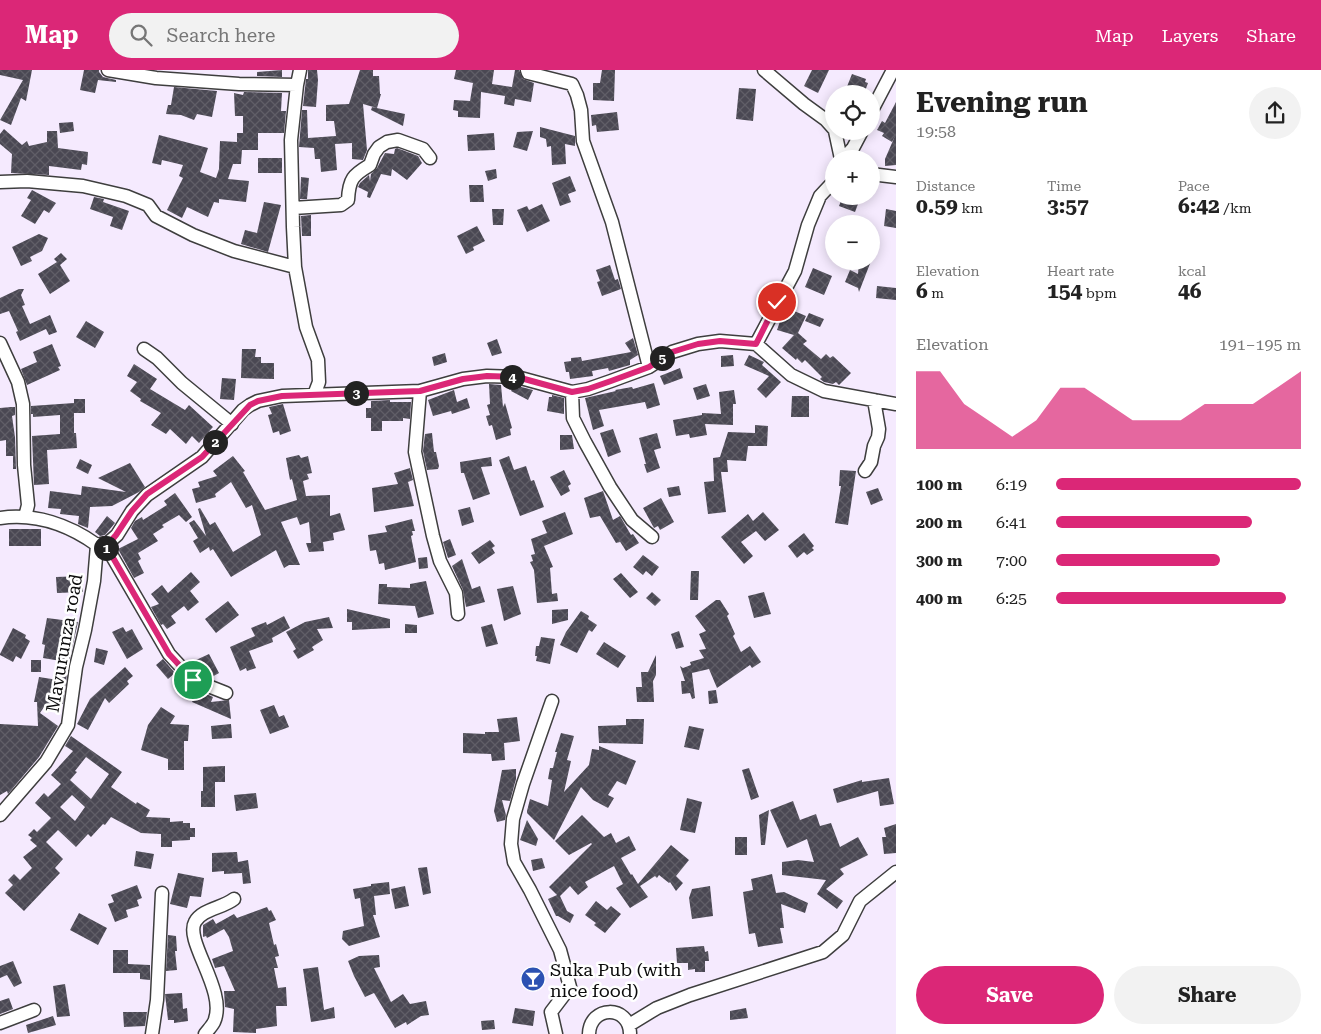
<!DOCTYPE html>
<meta charset="utf-8">
<style>
:root{--surface:#fff;--page:#f2f2f2;--text:#222;--muted:#767676;--accent:#db2777}
body{margin:0;font-family:"Roboto Serif",serif;background:var(--page);color:var(--text);height:100vh;display:flex;flex-direction:column;font-size:19px;white-space:nowrap}
*{box-sizing:border-box;margin:0}
p{font-size:16px;color:var(--muted)}
.icon{flex:none;width:28px;height:28px;fill:none;stroke:currentColor;stroke-width:2;stroke-linecap:round;stroke-linejoin:round}
.map{position:relative;flex:1;overflow:hidden}
.side{display:flex;flex-direction:column;background:var(--surface);width:425px}
.side>*{flex:none}
.buttons{position:absolute;left:825px;top:15px;display:grid;gap:10px}
.buttons a{display:grid;place-items:center;width:55px;height:55px;border-radius:50%;background:var(--surface);box-shadow:0 2px 12px #0003;font-size:25px}
.pin{position:absolute;display:grid;place-items:center;width:42px;height:42px;color:#fff;margin:-21px;border:2px solid #fff;border-radius:50%;box-shadow:0 1px 5px #0007}
.km{position:absolute;width:25px;height:25px;margin:-12px;border-radius:50%;background:#222;color:#fff;font-size:14px;line-height:25px;text-align:center}
.round{display:grid;place-items:center;flex:none;width:52px;height:52px;border-radius:26px;background:var(--page)}
.overview{display:flex;align-items:center;justify-content:space-between;height:85px;padding:0 20px}
h1{font-size:28px;font-weight:700;line-height:38px}
.metrics{display:grid;grid-template-columns:repeat(3,1fr);gap:8px;height:85px;padding:5px 20px}
.metrics div{display:grid;align-content:center}
.metrics b{font-size:21px;font-weight:700}
.metrics small{font-size:14px;font-weight:400}
.metrics p{font-size:14px}
.chart{height:140px;padding:10px 20px}
.chart p{display:flex;justify-content:space-between}
.chart svg{width:100%;height:90px;margin-top:5px;fill:var(--accent);opacity:.7}
.action{display:flex;gap:10px;margin-top:auto;padding:10px 20px}
.action a{flex:1;height:58px;border-radius:30px;background:var(--accent);color:#fff;font-size:20px;font-weight:700;line-height:58px;text-align:center}
.action a+a{background:var(--page);color:var(--text)}
ul{padding:0 20px;list-style:none;font-size:16px}
li{display:grid;grid-template-columns:80px 60px 1fr;align-items:center;height:38px}
li i{height:12px;border-radius:6px;background:var(--accent)}
header{display:flex;align-items:center;gap:30px;box-sizing:border-box;height:70px;padding:0 25px;background:var(--accent);color:#fff}
header strong{font-size:24px}
nav{display:flex;gap:28px;margin-inline-start:auto;font-size:18px}
.search{width:350px;height:45px;background:var(--page);display:flex;align-items:center;gap:12px;box-sizing:border-box;padding:0 18px;border-radius:28px;color:var(--muted);font-size:19px}
main{display:flex;flex:1;min-height:0}
.map>svg:first-child{display:block}
</style>
<header>
<strong>Map</strong>
<div class="search"><svg class="icon" aria-label="search" viewBox="0 0 24 24"><circle cx="10" cy="10" r="6"/><path d="M15 15l6 6"/></svg>Search here</div>
<nav><a>Map</a><a>Layers</a><a>Share</a></nav>
</header>
<main>
<div class="map">
<svg width="896" height="964" viewBox="0 0 896 964">
<defs>
<pattern id="building-cross-hatch" width="8" height="8" patternUnits="userSpaceOnUse" patternTransform="scale(1.25)"><rect width="8" height="8" fill="#4a4853"/><path d="M0 0l8 8M0 8l8-8" fill="none" stroke="#605e67"/></pattern>
</defs>
<rect width="100%" height="100%" fill="#f5eafe"/>
<path fill="url(#building-cross-hatch)" fill-rule="evenodd" d="M0,0h32l-6,31 -5,-3 -10,27 -11,-5 23,-40 -23,-5z
M84,0h15v2l4,5 13,3v2l-18,-2 -3,13 -15,-3z
M282,0v7l-25,-1v-4z
M308,0h9l1,10 -2,27 -13,-1 3,-27h2z
M360,0h13v6h6l1,18h1l-4,14 -14,-4 4,46 -4,10 -11,-1v-16l-17,1 2,26 -16,2 -1,-13h-5l-1,-11 -15,-1 3,-37h5l1,28 28,-2 -2,-15h-8v-16l23,-1z
M456,0h38l-2,14 20,3 3,-17h4l4,9 11,4 -3,19 -16,-3 -1,7 -10,-2 1,-8 -24,-4 -1,26 -22,-1v-6l-5,-1 1,-10 16,1 3,-18 -19,-4z
M602,0h13l-1,31 -21,-1v-17h7z
M812,0h17l-11,23 -14,-7z
M852,4l14,5 -1,3 3,1 -4,11h-20z
M174,17l43,4 -5,26 -15,-3 -3,6 -13,-5 -15,-1 2,-9h3z
M739,18l17,1 -3,32 -17,-2z
M244,22l38,1 -1,18h5l-2,22h-26v17h-16l-1,14h-8l-5,15 21,2 -3,21 -27,-3v4l-5,-1 -6,15 -21,-10 -5,11 -15,-8 16,-32 -4,-2 4,-11 -21,-5 -1,5 -9,-2 7,-28 49,13 -8,24 16,6 3,-9 1,-28 17,1v-9h6v-17h-8l-1,-23 9,2z
M896,32v63l-11,1v-7l10,-23 -3,6 -10,-6 2,-3 -7,-3 5,-9 3,2z
M372,37l33,7 -2,12 -32,-16z
M617,42l2,18 -22,2 -1,-7 -4,1 -1,-11z
M73,52l1,9 -14,2 -1,-10z
M540,57l35,9v10l-10,-2 1,20 -14,1 -1,-19 -4,1 -1,-8 -6,-2z
M4,59l18,16 5,-4 2,5 18,-4v-11h10l1,17 30,4 -1,13 -5,-1 -1,6 -32,-4v9l-38,-2 1,-19 -12,-10v-10z
M533,61l-6,20 -14,-4 4,-15z
M494,63l1,17 -27,1 -1,-16z
M397,78l21,8 4,7 -15,17 -15,-11 -1,7 -10,-2 -11,24 -3,-1 1,-5 -10,-5 2,-4 9,-8 1,6 1,-7 6,-6 8,-15 9,1 1,-5z
M258,88h24v15h-24z
M496,99l1,9 -9,3 -3,-10z
M570,106l6,15 -8,3 3,8 -11,4 -8,-23z
M301,107l8,1 -2,21h-7z
M469,115h14l1,17h-14z
M32,120l24,13 -7,10 -5,-3 -9,14 -14,-8 10,-16 -4,-2z
M843,126h18l-6,16 -16,-6z
M94,127l10,2 -1,3 26,9 -7,19 -12,-4 3,-9 -23,-8z
M264,132l17,3 -13,47 -27,-8 4,-14 12,3z
M542,134l8,17 -23,11 -10,-22 10,-4 2,4z
M492,139h12l-1,16h-10z
M886,139l10,2v17l-12,-2z
M311,145v21h-9l-1,-20z
M477,156l8,15 -12,6 1,3 -8,4 -9,-18z
M39,164l9,4 -6,13 -12,6 2,4 -11,5 -9,-19z
M61,183l6,6 -7,6 10,16 -20,13 -12,-20 19,-12 -3,-3z
M859,191h12l-12,31 -1,-4 -13,-6 5,-12 8,4z
M610,195l5,15 3,-1 3,10 -19,7 -5,-14 3,-1 -4,-11z
M813,198l19,8 -8,19 -19,-8z
M877,216l19,2v12l-20,-2z
M19,219h5l-3,6 4,10 -3,1 8,18 20,-9 7,17 -8,3 -3,-6 -26,12 -4,-9 2,-1 -9,-20 -9,3v-16z
M785,237l21,9 -8,17 9,8 -4,3 18,15 5,-5 4,4 3,-2 18,17 -12,12 -3,-3 -3,2 -9,-2 -4,-3 2,-2 -17,-17 -3,3 -5,-5 -1,2 -14,-12 12,-13 -17,-5z
M809,243l15,6 -4,8 -15,-6z
M86,251l18,11 -9,16 -19,-11z
M633,268l5,17 -8,5v5l-21,6 -1,-3 -16,3 1,5 -23,3 -1,-7h-3l-2,-10 7,-1v-3l10,-1 1,4 49,-9 -6,-9z
M497,269l5,14 -10,3 -5,-13z
M52,274l9,22 -3,1 2,3 -33,15 -6,-16 16,-7 -4,-10z
M242,279h14l-1,8h6v6h13v16l-33,-1z
M445,283l2,9 -13,4 -2,-9z
M733,285l1,11 -13,1v-11z
M749,285l15,7 -2,3 19,17 -15,16 -9,-9 12,-13 -25,-11z
M134,294l23,15 -7,10 35,21 4,-5 24,22 -14,16 -7,-7 -6,8 -16,-15 -4,5 -15,-9 10,-12 -21,-12 1,-2 -11,-8 7,-9 -10,-6z
M680,298l3,10 -19,7 -4,-9z
M222,308l14,1 -2,21 -14,-1z
M654,313l6,22 -13,4 -2,-7 -46,8 5,16 -11,4 -8,-32 31,-7 -1,-1 17,-3 1,2z
M489,314l12,1 2,22 2,-4 7,25 -2,1 1,6 -15,5 -4,-15 -3,1 -3,-10 4,-1 -3,-10 3,-1z
M706,314l4,12 -13,4 -4,-12z
M514,315l19,5 -5,10 -17,-9z
M454,320l3,12 10,-4 3,10 -18,6 -1,-3 -18,5 -5,-16z
M734,320l2,14h-3v21l-28,-1 2,11 -17,3 -1,-4 -13,2 -3,-16 29,-5v-2l19,1 -2,-22z
M552,325l12,3v16l-17,-3 2,-14h3z
M792,326h17v21h-18z
M74,329h11v14h-11v20h2l1,15 -30,2 2,34 -15,1 -2,-49 28,-2v-19l-27,2v-3h-2v-8l43,-3z
M390,330v2h21l-1,17 -7,-1v3h-21v10h-11v-13h-5v-10h5v-7z
M283,334l8,27 -11,4 -1,-4 -6,2 -5,-18 4,-1 -3,-7z
M11,337h4v8l-3,1 3,21 1,32h-3v-13h-7v-16l-6,1v-33z
M755,355l13,1 -1,20h-19l-2,15 -19,-1 1,12h-7l5,40 -18,2 -4,-32 10,-1 -1,-23 7,-1 8,-25 27,1z
M613,359l8,23 -13,5 -8,-24z
M432,363l2,19h2l3,14 -1,3 -11,1 -4,-19 2,-17z
M657,363l4,15 -7,2 6,18 -13,5 -3,-9h2l-7,-26z
M560,365h12l2,14 -14,1z
M299,385l2,3 7,-2 4,17 -5,1 2,5 -6,2 3,15 24,-1v21l10,-3 5,17 -12,3 1,7 -11,2 1,9 -15,1 -3,-9h5l-2,-21 -9,3 -3,-8 -16,5 19,43h-11l-5,3 -8,-18 -45,27 -18,-28 -3,2 -1,-4 -9,6 -7,-12 5,-3 -9,-15 5,-3 12,16 -8,-27 2,-1 10,17 5,-3 18,30 28,-17 -9,-30 -6,3 -15,-26 -16,12 1,3 -20,6 -4,-14 8,-2 -2,-5 19,-6 -4,-5 20,-15 12,15 -2,1 22,38 32,-10 -5,-21 -2,1 -4,-22z
M509,386l5,14 12,-4 5,15 3,-1 10,27 -24,9 -21,-56z
M491,387l1,9 -11,1 9,27 -17,6 -9,-27h-3l-1,-11z
M80,389l12,6 -4,9 -12,-6z
M130,393l15,24 -6,5 -27,14 -22,1 -2,21 -10,-4 1,-8 -19,-2 1,-5 -13,-1 2,-17 31,4 1,-9 44,6 -28,-14z
M410,398l3,12 -5,2 6,24 -40,6 -2,-24 26,-4 -4,-11z
M564,400l7,14 -3,2 2,5 -9,5 -11,-19z
M840,400l16,1 -8,54 -13,-2 6,-37h-2z
M679,416l2,9 -12,2 -2,-9z
M878,418l5,12 -12,5 -5,-13z
M603,421l10,29 7,-4 11,19 2,-1 6,9 -13,8 -7,-11 1,2 -4,1 -16,-27 -10,2 -6,-20z
M175,423l17,24 -6,5 -7,-7 -17,10 2,2 -11,7 5,7 -20,12 3,6 -3,2 6,12 -10,5 -16,-29 20,-10 -7,-11 4,-7 7,-4 1,3 24,-15 -3,-4z
M661,428l13,24 -14,8 -2,-4 -4,2 -11,-20z
M470,437l4,15 -12,4 -4,-16z
M565,442l8,22 -29,12 9,21 -3,1 2,26 5,-1 1,8 -21,2 -3,-33 -4,-8 3,-1 -2,-6 4,-1 -4,-15 16,-6 -5,-12z
M763,442l16,18 -14,11 -9,-10 -15,11 12,14 -9,8 -23,-27 27,-23 5,7z
M107,446l8,7 -10,12 -5,1 -5,-4z
M412,449l3,12h-3l1,4 -2,1 5,26 -31,8 -1,-7 -5,1 -3,-14 -6,1 -2,-16 19,-3 -2,-6z
M9,459h32v17h-32z
M804,463l10,13 -2,2 2,2 -7,5 -3,-3 -7,6 -9,-12z
M450,469l6,16 -8,3 -5,-16z
M490,470l5,6 -3,2 3,5 -16,11 -8,-11z
M643,485l16,12 -7,9 -6,-5 -3,4 -10,-8z
M427,487l1,11 -9,1 -1,-11z
M462,489l10,30 8,-3 5,16 -19,5 -3,-17 -11,-24z
M691,501h8l-1,29h-8z
M191,502l9,10 -10,9 9,11 -11,9 -4,-5 -13,10 5,7 -9,6 -4,-5 -2,1 -10,-18 8,-3 -8,-10 11,-9 6,8z
M621,503l17,19 -8,6 -17,-19z
M83,506v16l-26,1 -1,-16z
M426,511l8,33 -16,4 -3,-12 -37,-2 1,-20h8v3l23,1v-4z
M513,516l8,28 -17,7 -7,-32z
M652,522l9,8 -6,6 -9,-8z
M764,522l7,22 -17,4 -6,-22z
M716,530h4l9,14 -2,2 8,18 -2,2 8,16 9,-6 11,16 -9,6 -2,-3 -33,23 -8,-19 -17,4 3,25 -3,1 -2,-6 -8,1 -1,-13h4l-5,-15 3,2 8,-3 -1,-3 14,-4 -5,-8 7,-1 -7,-15 7,-3 -11,-15z
M228,531l11,14 -23,18 -11,-14z
M347,539l43,10v9l-38,2v-8h-5z
M568,539v11l-16,4v-14z
M581,541l8,5 -1,3 9,6 -5,7 -3,-2 -12,23 -17,-8 6,-13z
M284,546l6,12 -18,10 1,4 -24,9 7,17 -9,3 -1,-3 -6,3 -10,-24 25,-11 -4,-8 15,-6 1,3z
M329,547l4,11 -16,1 6,11 -11,7 2,3 -16,9 -5,-8 3,-2 -10,-17 19,-10z
M47,548l31,4 -10,44 -5,38 -9,-2v2h-4l1,6 -7,-3 -4,6 18,13 -19,31 -31,37 -1,-3 -7,4v-71l38,2 -1,-24h-3l5,-25 19,3 3,-19 -18,-3 2,-13 -3,-1z
M405,554l12,1v8h-12z
M492,554l6,20 -12,3 -5,-20z
M123,557l3,5 6,-3 11,20 -16,10 -15,-27z
M13,558l13,7 -1,3 5,3 -9,18 -5,-3 -3,6 -13,-7v-1z
M679,561l5,16 -8,2 -5,-15z
M541,567l14,2 -5,25 -14,-3 1,-5h-2l1,-10h3z
M604,572l22,14 -8,12 -22,-14z
M96,578l12,3 -4,14 -10,-3z
M209,584l10,19 -9,5 -6,-2 -8,-16z
M656,585v20l-3,6 1,21h-17l-1,-15h6l-1,-15h7z
M163,589l12,14 -7,6 -12,-14z
M31,590h10v12h-10z
M125,597l8,9 -6,5 2,3 -20,19 -4,-5 -17,32 -11,-6 13,-25z
M197,620l16,7 -2,5 18,-2 2,19 -39,-17z
M716,620l2,13 -9,1 -1,-13z
M274,635l5,12 5,-2 5,12 -19,7 -10,-24z
M161,637l14,9 -5,8 19,1 -1,16h-4v29h-16v-11l-27,-9 7,-25z
M517,647l3,24 -16,2 1,17 -13,1 -1,-7 -28,-1v-20l22,1v-2h14l-2,-13z
M626,649h18l-1,25 -44,-1 -1,-17 28,-1z
M231,654l1,14 -20,1 -1,-13z
M689,656l15,3 -5,21 -15,-3z
M561,663l13,3 -7,24 4,1 -7,31 25,-27 3,-16 7,1v-4l37,15 -10,24 -9,-4 -9,14 6,3 -6,10 -15,-8 -12,-13 -27,53 -27,-27v-2l3,-12 18,7 4,-26 -4,-1 2,-11h3l4,-16h-2z
M71,666l51,36 -11,15 25,17 1,-2 13,8 -4,7 24,1v4l13,-1v2h7v5h5v9h-5v3l-18,1v6h-11v-13l-20,-1 -30,-16 -6,8 -2,-1 -12,13 -3,-3 -12,13 -18,-17 -12,12 17,17 -8,9 5,5 -36,38 -19,-18 8,-8 -5,-5 6,-6 6,6 12,-12 -9,-11 14,-11 -7,-6 2,-2 -4,-3 6,-6 3,3 14,-14 -16,-15 9,-10 4,4 13,-13 -10,-9 22,-24 -8,-5zM86,687l23,17 -18,25 -21,-19 7,-8 -2,-1zM72,725l13,12 -10,14 -15,-14z
M225,696v16h-10v25h-14v-16h2v-24z
M749,698l10,29 -8,3 -9,-30z
M516,699v10l-6,22 -8,-1 4,15 -1,5 -8,2 -3,-11 8,-41z
M889,708l5,26 -14,2 -2,-15 -41,12 -4,-14 29,-9v2z
M256,723l2,15 -22,3 -2,-16z
M687,728l15,4 -7,31 -15,-3z
M793,731l7,19 16,-6 4,12 11,-3 9,24 18,-10 10,18 -28,14 4,5 -18,15 17,12 -6,8 -20,-15 9,-14 -44,-5v-13l16,-2 16,2 -7,-23 -20,9 -17,-38z
M769,740l-4,35h-4l-2,-30z
M582,745l22,22 7,-4 5,10 13,-7 7,14 -15,8 10,17 1,-1 6,10 33,-39 18,15 -13,16 7,7 -7,8 -6,-9 -1,1 -10,-8 -2,3 -2,-2 -15,10 8,11 -18,11 -14,-20 7,-4 -9,-18 -29,16 3,5 -10,8 -8,-9 -10,10 7,15 7,4 -4,8 -12,-7h-2l-8,-17 9,-4 -8,-8 43,-43 -1,-1 -22,12 -14,-14z
M527,750l11,19 -2,7 -16,-6z
M896,754v29l-12,1 -2,-17h4l-2,-9z
M735,767h12v18h-12z
M136,781l18,3 -3,15 -17,-3z
M237,782l1,10 10,-2 3,23 -8,1 -1,-11 -18,1v-3l-12,1v-19z
M542,788l3,10 -12,3 -2,-11z
M427,797l4,26 -8,2 -5,-27z
M178,803l26,5 -3,19 -11,-1 -3,12 -17,-4z
M772,804l4,19 8,-1 24,11 -3,10 -24,-9 3,24h-4l3,15 -25,4 -3,-14 -6,1 -6,-42 10,-2 -2,-11z
M389,812l1,12 -16,2 2,19h-3l7,22 -31,9 -7,-7 1,-8 21,-5 -4,-28 -5,1 -2,-10 18,-3v-2z
M137,815l5,13 -5,2 2,6 -13,4 2,7 -13,5 -7,-18 6,-2 -3,-7z
M405,816l4,20 -14,3 -4,-20z
M710,816l3,30 -21,3 -3,-21 3,-9z
M596,831l11,9 4,-4 10,8 -16,19 -11,-8 2,-2 -11,-8z
M267,837l2,4 2,-1 5,10 -7,3 5,22 2,-1 3,12 -4,1 3,11h-4l4,20 8,-1 1,19h-11l1,20 -21,3v4l-23,-1 1,-23 -9,-2 -1,-16h11l-11,-25 -9,2 -3,-9 21,-8 -4,-14 -5,-8 -17,9 -1,-2 -3,1v-12l10,-6 3,5 18,-10 3,4z
M79,843l28,15 -9,17 -28,-15z
M168,865l8,1 1,15h-2l2,19 -11,1z
M704,876l1,6 3,-1 1,10h-4v11h-10v-3l-7,1v-7h-11l-1,-15z
M113,880h15v14l22,1v15l-10,-1v-6h-27z
M379,885l1,12 -6,1 17,34 12,-8 7,10 16,-3 3,14 -8,1 -14,9 -1,-3 -11,6 -21,-35 -9,4 -11,-21 -6,-15 11,-5z
M13,891l9,22 -8,4 -7,-12 -7,3v-12z
M318,897l6,43 10,-3 1,11 -24,4 -8,-53z
M65,914l5,32 -13,1 -4,-31z
M182,923l1,16 4,-1 1,13 -14,2v-3h-6l-3,-26z
M9,928l4,11 -13,5v-13z
M515,938l20,3 -2,15 -21,-3z
M746,938l2,10 -18,2v-9z
M123,942h24l-2,14 -21,1z
M53,946l3,9 -28,8 -2,-8z
M494,950l1,9 -13,1 -1,-9z"/>
<g fill="none" stroke-linecap="round" stroke-linejoin="round">
<defs>
<path id="street" d="M108,0l48,8 83,6 58,1
M300,0l-3,15 -6,55 2,87 2,40 11,60 12,33 1,22 -5,13
M527,0l1,3 44,11 5,11 4,15 2,31 29,81 37,145
M764,0l40,34 22,16 8,9
M871,42l22,-42
M835,61l6,28
M843,89l10,-11 9,-17
M871,104l25,3
M0,112l27,-1 56,5 43,10 22,9 8,11 37,19 41,16 61,16
M293,138l48,-3 7,-5c1,-21 5,-25 22,-35l4,-11 5,-7 8,-5 11,-2 25,9 7,9
M0,273l18,39 5,22 1,61 4,40 -3,12
M756,274l35,31 33,16 72,13
M144,279l13,9 25,25 50,41
M420,321l-5,61 18,84 7,25 16,32 2,21
M572,322l1,26 12,24 25,45 22,33 20,17
M865,401l6,-9 3,-16 4,-9 1,-8 -5,-29
M0,448c35,-5 69,7 97,27l12,-3 8,-7 15,-24 15,-16 55,-38 41,-47 7,-5 8,-4 24,-5 138,-5 43,-12 24,-3 30,1 55,15 16,-3 23,-8 38,-14 23,-15 26,-8 22,-3 36,3 39,-73 13,-46 12,-29 14,-15
M103,475l9,11 57,98 24,26 33,13
M552,631l-29,83 -10,35 -2,25 3,18 16,28 30,60 10,37 -19,25 5,22
M0,745l46,-53 22,-37 8,-58 9,-37 9,-49 3,-36
M0,953l34,-13
M629,955l28,-17 33,-13 133,-43 20,-17 17,-34 36,-29
M152,964l5,-34 5,-107
M205,964c3,-4 7,-8 9,-12 14,-30 -30,-81 -19,-100 7,-13 28,-14 39,-23
M589,964c1,-29 40,-29 41,-1"/>
</defs>
<use href="#street" stroke="#3e3e3e" stroke-width="15"/>
<use href="#street" stroke="#fff" stroke-width="12"/>
</g>
<g fill="none" stroke-linecap="round" stroke-linejoin="round">
<defs>
<path id="route" d="M193,610l-24,-26 -57,-98 -9,-11 7,-3 6,-7 16,-24 15,-17 55,-37 48,-52 8,-4 24,-5 138,-5 43,-12 24,-3 30,1 55,15 16,-3 23,-8 38,-14 23,-15 26,-8 22,-3 36,3 21,-42"/>
</defs>
<use href="#route" stroke="#fff" stroke-width="10"/>
<use href="#route" stroke="#db2777" stroke-width="6"/>
</g>
<defs>
<symbol id="bar-disc" viewBox="-11 -11 22 22"><circle r="9.5" fill="#2c52b2" stroke="#fff"/><path d="M-6-5H6L.8 .8V4.5H3.5V6h-7V4.5H-.8V.8Z" fill="#fff"/></symbol>
</defs>
<g fill-rule="evenodd">
<use href="#bar-disc" x="519" y="895" width="28" height="28"/>
</g>
<g text-anchor="middle" dominant-baseline="central" stroke-width="5" stroke-linejoin="round" paint-order="stroke">
<g font-size="18" fill="#0b0b0b" stroke="#fff">
<text transform="translate(64 573) rotate(-80)">Mavurunza road</text>
</g>
<g font-size="18" fill="#0b0b0b" stroke="#fff" text-anchor="start">
<text x="550" y="899">Suka Pub (with<tspan x="550" dy="21">nice food)</tspan></text>
</g>
</g>
</svg>
<div class="buttons">
<a><svg class="icon" aria-label="locate" viewBox="0 0 24 24"><circle cx="12" cy="12" r="6"/><path d="M12 2v4M12 18v4M2 12h4M18 12h4"/></svg></a>
<a>+</a>
<a>−</a>
</div>
<div class="pin" style="left:193px;top:610px;background:#1e9e55"><svg class="icon" aria-label="arrive" viewBox="0 0 24 24"><path d="M6 21V4h12l-3 4 3 4H6"/></svg></div>
<div class="pin" style="left:777px;top:232px;background:#d93025"><svg class="icon" aria-label="check" viewBox="0 0 24 24"><path d="M5 12l5 5 9-10"/></svg></div>
<b class="km" style="left:106px;top:478px">1</b>
<b class="km" style="left:215px;top:372px">2</b>
<b class="km" style="left:356px;top:323px">3</b>
<b class="km" style="left:512px;top:307px">4</b>
<b class="km" style="left:662px;top:288px">5</b>
</div>
<section class="side">
<div class="overview"><div><h1>Evening run</h1><p>19:58</p></div><a class="round"><svg class="icon" aria-label="share" viewBox="0 0 24 24"><path d="M12 15V3M7 8l5-5 5 5M5 13v7h14v-7"/></svg></a></div>
<div class="metrics">
<div><p>Distance</p><b>0.59<small> km</small></b></div>
<div><p>Time</p><b>3:57</b></div>
<div><p>Pace</p><b>6:42<small> /km</small></b></div>
</div>
<div class="metrics">
<div><p>Elevation</p><b>6<small> m</small></b></div>
<div><p>Heart rate</p><b>154<small> bpm</small></b></div>
<div><p>kcal</p><b>46</b></div>
</div>
<div class="chart"><p><span>Elevation</span>191–195 m</p>
<svg viewBox="0 0 160 44" preserveAspectRatio="none"><path d="M0 44V6L10 6L20 22L30 30L40 38L50 30L60 14L70 14L80 22L90 30L100 30L110 30L120 22L130 22L140 22L150 14L160 6V44z"/></svg>
</div>
<ul>
<li><b>100 m</b>6:19<i style="width:100%"></i></li>
<li><b>200 m</b>6:41<i style="width:80%"></i></li>
<li><b>300 m</b>7:00<i style="width:67%"></i></li>
<li><b>400 m</b>6:25<i style="width:94%"></i></li>
</ul>
<div class="action"><a>Save</a><a>Share</a></div>
</section>
</main>
